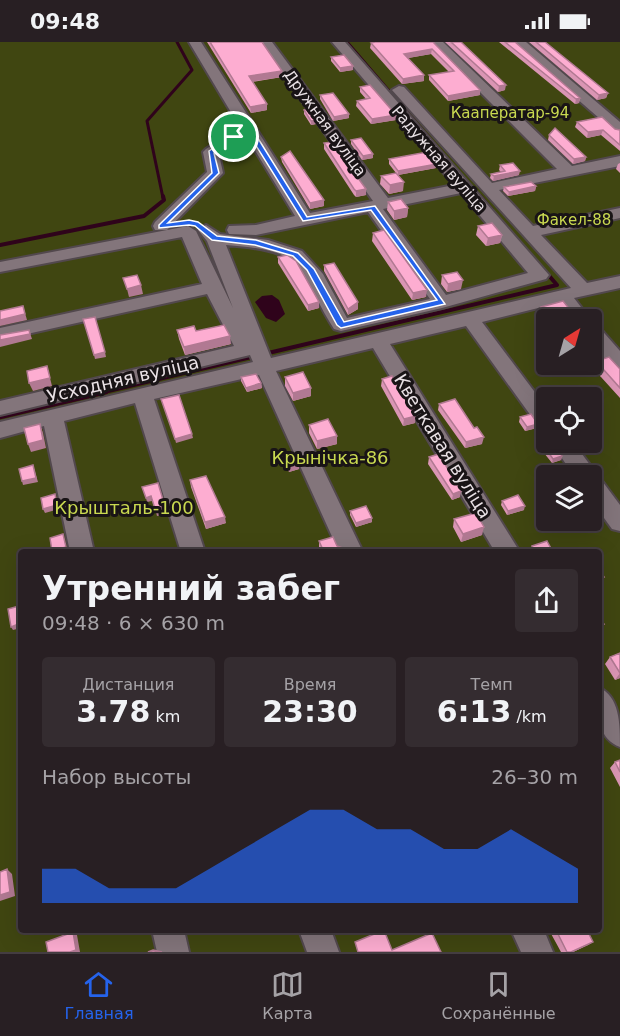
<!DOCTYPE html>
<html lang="ru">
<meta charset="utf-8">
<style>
:root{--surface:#281f23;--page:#342c30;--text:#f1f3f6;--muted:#a5a2a6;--line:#443d41;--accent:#2563eb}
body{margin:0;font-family:"DejaVu Sans",sans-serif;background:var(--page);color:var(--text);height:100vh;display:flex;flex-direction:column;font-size:22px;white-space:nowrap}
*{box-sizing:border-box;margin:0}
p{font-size:20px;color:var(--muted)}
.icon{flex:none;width:33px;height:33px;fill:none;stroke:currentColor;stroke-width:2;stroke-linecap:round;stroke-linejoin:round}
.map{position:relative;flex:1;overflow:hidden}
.sheet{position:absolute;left:18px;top:507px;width:584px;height:384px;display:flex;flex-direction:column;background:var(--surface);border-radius:6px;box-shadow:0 6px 24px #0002,0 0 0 2px var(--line)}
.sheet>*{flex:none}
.needle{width:39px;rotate:37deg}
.fabs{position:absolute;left:536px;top:267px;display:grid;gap:12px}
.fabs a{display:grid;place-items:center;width:66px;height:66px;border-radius:6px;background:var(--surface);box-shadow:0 6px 24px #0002,0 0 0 2px var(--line);font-size:30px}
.pin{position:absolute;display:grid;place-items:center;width:51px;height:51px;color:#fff;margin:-26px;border:3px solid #fff;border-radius:50%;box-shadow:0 2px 6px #0007}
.round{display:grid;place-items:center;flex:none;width:63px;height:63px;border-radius:6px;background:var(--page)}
.head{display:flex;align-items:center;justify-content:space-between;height:102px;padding:0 24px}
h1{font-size:33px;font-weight:700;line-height:45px}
.metrics{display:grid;grid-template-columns:repeat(3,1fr);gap:9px;height:102px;padding:6px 24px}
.metrics div{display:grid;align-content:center;border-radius:6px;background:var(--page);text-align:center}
.metrics b{font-size:30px;font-weight:700}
.metrics small{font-size:16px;font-weight:400}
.metrics p{font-size:16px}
.chart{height:168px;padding:12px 24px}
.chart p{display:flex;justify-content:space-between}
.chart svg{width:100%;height:108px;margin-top:6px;fill:var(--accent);opacity:.7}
.status{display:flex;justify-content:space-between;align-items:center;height:42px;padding:0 30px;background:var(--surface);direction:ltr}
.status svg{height:16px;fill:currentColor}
.tabs{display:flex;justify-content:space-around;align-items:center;height:84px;border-top:2px solid var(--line);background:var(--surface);font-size:16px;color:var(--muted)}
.tabs a{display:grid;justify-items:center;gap:3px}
.tabs .selected{color:var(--accent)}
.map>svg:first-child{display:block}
</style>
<div class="status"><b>09:48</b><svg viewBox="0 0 49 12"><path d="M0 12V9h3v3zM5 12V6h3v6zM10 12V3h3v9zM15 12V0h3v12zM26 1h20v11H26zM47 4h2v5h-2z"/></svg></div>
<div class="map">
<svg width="620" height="910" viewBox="0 0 620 910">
<rect width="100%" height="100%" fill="#35292f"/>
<path fill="#404611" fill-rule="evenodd" d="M0,0h620v910h-620zM546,278h45v44h-45zM546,356h45v44h-45zM546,434h45v44h-45zM21,510h577v378h-577z"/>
<path fill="#2f031b" d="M272,253l7,5 6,14 -9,8 -10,-4 -11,-16 7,-6z"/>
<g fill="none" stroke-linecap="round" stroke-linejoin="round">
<path stroke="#2f031b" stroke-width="3" d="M347,0l134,156
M163,156l-16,-77 45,-51 -15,-28"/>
<path stroke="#2f031b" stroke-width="4" d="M480,154l12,14
M0,203l144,-29 20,-16 -1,-4
M264,312l293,-69 -12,-14
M100,351l156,-37"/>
<path stroke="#2f031b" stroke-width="4.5" d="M0,375l106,-25"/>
<defs>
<path id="minor" d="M189,0h12l109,171 63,-12 -113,-159h12l116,156 66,-13 -122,-143h13l204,233 -3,4 -104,29 -101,23 -7,-2c-39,-62 -23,-78 -108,-84l45,113 300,-70 -179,-198 7,-4 5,1 88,96 65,-14 -127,-127h13l129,124 48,-10v10l-121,24 34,36 87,-18v10l-79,17 46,48 33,-7v12l-46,10 17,22v1l-20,-1 -13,-17 -76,19 64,85v23l-7,-3 -73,-101 -76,18 130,208h-25l-122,-204 -97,23 87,181h-24l-80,-177 -105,24 51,153h-24l-46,-149 -71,18 30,131h-24l-26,-126 -44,12v-16l253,-60 -3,-7 -250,60v-14l234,-55 -27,-52 -207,46v-12l202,-44 -20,-47 -182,35v-10l188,-36 8,5 37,77 -26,-67 -9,-11 8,-5 14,9 48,6 34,11 21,23 24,44 83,-19 -62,-87 -112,23 -27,-1 -2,-4 2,-4 27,-1 39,-9 -50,-82 -26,20 4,19 -3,3 -53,54h-12l-2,-4 2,-4 52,-50 -4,-20 3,-3 23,-15 9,-10zM461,151l67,80 -82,22 -63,-86z
M512,0h14l94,80v11l-5,-1z
M591,282l7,2 22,25v19l-7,-2 -22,-26z
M551,400h22l47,63v26l-8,-2 -21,-29v-24h-17z
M598,645c22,9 22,37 22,60 -25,-10 -22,-37 -22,-60z
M152,888h32l5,22h-32z
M299,888h32l8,22h-32z
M511,888h33l9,22h-32z"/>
</defs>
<use href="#minor" stroke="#52484d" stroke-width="4"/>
<use href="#minor" fill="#83757b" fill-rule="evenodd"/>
</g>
<path fill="#da95b4" d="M207,0h55l20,29v6l-30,5 15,22v6l-16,3z
M433,0l47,48v5l-32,6 -19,-21v-5l20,-3 -18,-18 -23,4 16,17v6l-22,3 -32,-36 1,-5z
M445,0h16l44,48 -7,2z
M499,0h16l65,56 -1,5 -4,1z
M529,0h16l63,51 -2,5 -9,2z
M331,15l22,13 -13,2 -9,-11z
M360,45l36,33 -25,4 -15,-18 1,-5 9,-2 -6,-7z
M320,53l29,19v4l-16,3 -13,-22z
M304,68l12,14 -5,1 -7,-11z
M577,80l43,8v21l-19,-16 -14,3 -12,-11z
M549,93l37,22 -1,4 -12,3 -25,-24z
M351,98l22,14v4l-11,2 -11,-16z
M324,101l42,46v6l-10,2 -2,-2 -30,-46z
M281,115l43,49 -14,3 -28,-47z
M389,117l47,9 -38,7 5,16 -14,3 -9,-10 1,-8 15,-3 -7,-9z
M620,121v10l-4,-4 2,-5z
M500,123l19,10 -26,6 -3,-3 1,-4 10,-2 -2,-2z
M536,144l-1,5 -27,5 -5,-5 1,-4z
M388,160l20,6 -1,9 -13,3 -7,-10z
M478,184l24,9 -2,8 -14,3 -10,-11z
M373,191l53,64 -14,3 -40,-59z
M278,215l41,51 -11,3 -30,-48z
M324,223l34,37v7l-10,6 -24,-44z
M442,233l19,14 -14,3 -6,-8z
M541,265l30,4 -3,9h-22v4l-7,-8z
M177,288l19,1 35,13 -46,11 -6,-16z
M593,320l27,7v29l-19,-21 -10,-9z
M241,335l20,6 1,5 -15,4 -6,-11z
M285,335l26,19 -18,5 -8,-15z
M382,337l33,44 -12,3 -22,-40z
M439,362l43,40 -17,4 -27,-38z
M520,375l18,7 -1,4 -12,3 -6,-9z
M309,383l28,11v8l-20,5 -8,-16z
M546,407l16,7 -1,4 -9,3 -8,-10z
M284,414l15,9v4l-10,3 -5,-11z
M429,415l31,40 -8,3 -24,-36z
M190,438l36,43 -20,6 -15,-42z
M502,459l22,9 -17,5 -6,-10z
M350,469l22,11 -16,5 -6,-12z
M454,477l28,16 -21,7 -8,-15z
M319,499l18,5 8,6h-25l-1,-4z
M532,504l21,6h-22l-1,-2z
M620,611v25l-5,2 -10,-16 5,-7z
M620,718v27l-10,-19 5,-6z
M549,888h38l6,12 -5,3 -15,7h-12z"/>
<path fill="#b17992" d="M432,7l-1,5 -28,5 1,-5z
M353,24v4l-13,2v-4z
M282,29v6l-33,5v-6z
M424,33v6l-22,3 1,-5z
M506,43l-1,5 -7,2 1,-6z
M480,48v5l-32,6v-5z
M608,51l-2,5 -9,2 2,-5z
M580,56l-1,5 -4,1 1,-5z
M267,62v6l-16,3 -1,-6z
M349,72v4l-16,3 1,-4z
M396,73v5l-25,4 1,-5z
M316,78v4l-5,1v-4z
M603,88l-2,5 -14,3 1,-6z
M373,112v4l-11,2 1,-4z
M586,115l-1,4 -12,3 1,-5z
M437,122l-1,4 -38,7v-4z
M520,129l-1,4 -26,6 1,-5z
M404,140l-1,9 -14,3 1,-9z
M536,144l-1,5 -27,5 1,-4z
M366,147v6l-10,2v-6z
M324,158v6l-14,3v-6z
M408,166l-1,9 -13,3v-9z
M502,193l-2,8 -14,3 2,-8z
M463,238l-2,9 -14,3 1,-8z
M141,243l2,9 -14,3 -2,-8z
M427,248l-1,7 -14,3 1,-7z
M319,260v6l-11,3v-6z
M358,260v7l-10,6v-6z
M23,264l4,14 -27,6v-6z
M571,269l-3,9h-18v-3z
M29,288l3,9 -32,8v-7z
M230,294l1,8 -46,11 -1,-8z
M105,310l1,5 -11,2 -1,-4z
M47,324l5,20 -19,5 -4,-8z
M261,341l1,5 -15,4 -1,-4z
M311,346v8l-18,5v-8z
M416,374l-1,7 -12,3 1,-7z
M40,382l3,9 3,15 -15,4 -3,-8z
M538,382l-1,4 -12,3 2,-4z
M192,392l1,4 -17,5 -1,-4z
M337,394v8l-20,5v-8z
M484,395l-2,7 -17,4 1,-6z
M562,414l-1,4 -9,3 1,-4z
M33,423l5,17 -15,3 -1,-4z
M299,423v4l-10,3v-5z
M461,449l-1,6 -8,3 1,-6z
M55,452l4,15 -14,4 -2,-4z
M151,454l1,5 -5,1 -1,-4z
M525,464l-1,4 -17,5 1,-4z
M166,468l1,4 -10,2 -1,-4z
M225,475l1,6 -20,6 -1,-7z
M372,476v4l-16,5v-4z
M484,485l-2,8 -21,7 2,-8z
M63,492l4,17 -3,1h-11l-1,-1z
M604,535l-4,7 -2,1v-7z
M21,581v5l-8,2 -2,-3z
M620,631v5l-5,2z
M7,827l5,5 3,22 -15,5v-6z
M134,888h13l-13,5 -3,-4z
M73,890l4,3 3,17h-10z
M593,900l-5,3 -15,7h-2z"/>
<path fill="#fdadd1" stroke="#b17992" stroke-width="1.5" d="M210,0h52l20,29 -33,5 18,28 -17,3z
M375,0h58l47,48 -32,6 -19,-21 25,-4 -22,-22 -28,5 20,21 -21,4 -32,-36z
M451,0h10l45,43 -7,1z
M505,0h10l65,56 -4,1z
M536,0h9l63,51 -9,2z
M344,13l9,11 -13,2 -9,-11z
M370,43l26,30 -24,4 -15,-18 13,-3 -10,-11z
M333,51l16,21 -15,3 -14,-22z
M308,67l8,11 -5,1 -7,-11z
M602,75l13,12 5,1v15l-17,-15 -15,2 -11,-10z
M555,86l31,29 -12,2 -25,-24z
M361,96l12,16 -10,2 -12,-16z
M332,100l34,47 -10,2 -2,-2 -30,-46z
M290,109l34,49 -14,3 -29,-46z
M427,110l10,12 -39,7 -9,-12z
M513,121l7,8 -26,5 -3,-2 14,-3 -5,-6z
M396,131l8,9 -14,3 -9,-9z
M531,140l5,4 -27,6 -5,-5z
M401,157l7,9 -14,3 -6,-9z
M492,181l10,12 -14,3 -10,-12z
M384,188l43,60 -14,3 -40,-60z
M287,213l9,6 23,41 -11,3 -30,-48z
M334,221l24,39 -10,7 -24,-44z
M457,230l6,8 -15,4 -6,-9z
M137,233l4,10 -14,4 -4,-11z
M563,259l8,10 -21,6 -9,-10z
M23,264l2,8 -25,6v-9z
M95,275l10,35 -11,3 -11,-36z
M224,283l6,11 -46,11 -7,-17 17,-4 2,5z
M29,288l1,4 -30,6v-5z
M609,315l11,12v19l-16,-18 -11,-8z
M47,324l3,12 -21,5 -2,-12z
M303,330l8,16 -18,5 -8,-16z
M256,332l5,9 -15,5 -5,-11z
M392,334l24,40 -12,3 -22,-40z
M179,353l13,39 -17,5 -14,-40z
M455,357l19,29 3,-1 7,10 -18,5 -27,-38z
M531,372l7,10 -11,3 -7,-10z
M328,377l9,17 -20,5 -8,-16z
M40,382l3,16 -15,4 -4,-16z
M555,404l7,10 -9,3 -7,-10z
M294,412l5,11 -10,2 -5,-11z
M439,412l22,37 -8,3 -24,-37z
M33,423l3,13 -14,3 -3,-12z
M206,434l19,41 -20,5 -15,-42z
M158,441l8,27 -10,2 -5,-16 -5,2 -4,-11z
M55,452l2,11 -14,4 -2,-11z
M518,453l7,11 -17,5 -6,-10z
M366,464l6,12 -16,5 -6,-12z
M476,471l8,14 -21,7 -9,-15z
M63,492l3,13 -14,4 -2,-13z
M333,495l4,9 6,2 2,4h-21l-5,-11z
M547,499l6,11h-18l-3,-6z
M598,526l6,9 -6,1z
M19,564l2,17 -10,4 -3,-18z
M598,574l6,8 -6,2z
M620,611v20l-10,-16z
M620,718v12l-5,-10z
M7,827l3,23 -10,3v-23z
M384,888l8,20 40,-17 9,19h-83l-3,-10z
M556,888h31l6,12 -22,10h-4z
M73,890l3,18 -6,2h-22l-2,-10z
M153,908l9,2h-14z"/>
<path fill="#2563eb" stroke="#fff" stroke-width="1.5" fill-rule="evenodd" d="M244,80l5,2 58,93 68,-11 70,98 -104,24 -4,-3 -30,-55 -14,-14 -38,-11 -43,-5 -17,-14 -6,-1 -30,3v-3l53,-52 -3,-22 22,-15zM245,86l58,93 68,-11 66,90 -93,22 -30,-53 -16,-16 -42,-13 -39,-4 -19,-14 -9,-2 -21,3 51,-50 -5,-20 22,-15z"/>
<g text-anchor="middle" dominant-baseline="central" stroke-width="6" stroke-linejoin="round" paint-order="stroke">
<g font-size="15" fill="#c9d950" stroke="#191416">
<text x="510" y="71">Кааператар-94</text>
<text x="574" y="178">Факел-88</text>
</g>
<g font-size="15" fill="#eae2e6" stroke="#191416">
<text transform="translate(325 81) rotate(54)">Дружная вуліца</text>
<text transform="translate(439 117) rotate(49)">Радужная вуліца</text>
</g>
<g font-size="18" fill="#eae2e6" stroke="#191416">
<text transform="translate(123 337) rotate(-13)">Усходняя вуліца</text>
<text transform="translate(443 404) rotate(58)">Кветкавая вуліца</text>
</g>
<g font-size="18" fill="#c9d950" stroke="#191416">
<text x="330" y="415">Крынічка-86</text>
<text x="124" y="465">Крышталь-100</text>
</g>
</g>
</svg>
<div class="fabs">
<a><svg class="needle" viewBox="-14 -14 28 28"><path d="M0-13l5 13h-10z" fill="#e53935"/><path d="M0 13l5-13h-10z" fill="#a5a2a6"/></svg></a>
<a><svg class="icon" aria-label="locate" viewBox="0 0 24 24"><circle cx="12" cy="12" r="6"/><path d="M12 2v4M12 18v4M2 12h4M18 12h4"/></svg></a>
<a><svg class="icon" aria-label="layers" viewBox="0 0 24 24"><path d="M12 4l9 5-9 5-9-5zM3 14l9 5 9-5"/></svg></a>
</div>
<div class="pin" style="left:234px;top:95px;background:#1e9e55"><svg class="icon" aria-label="arrive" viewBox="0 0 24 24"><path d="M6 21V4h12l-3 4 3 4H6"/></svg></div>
<section class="sheet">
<div class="head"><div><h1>Утренний забег</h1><p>09:48 · 6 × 630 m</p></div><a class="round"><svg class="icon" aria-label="share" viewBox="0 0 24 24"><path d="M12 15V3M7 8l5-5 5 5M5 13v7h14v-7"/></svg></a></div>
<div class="metrics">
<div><p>Дистанция</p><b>3.78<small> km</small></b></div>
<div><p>Время</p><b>23:30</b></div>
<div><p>Темп</p><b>6:13<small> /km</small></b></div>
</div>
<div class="chart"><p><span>Набор высоты</span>26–30 m</p>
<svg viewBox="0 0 160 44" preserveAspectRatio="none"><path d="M0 44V30L10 30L20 38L30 38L40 38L50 30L60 22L70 14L80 6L90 6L100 14L110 14L120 22L130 22L140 14L150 22L160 30V44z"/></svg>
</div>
</section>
</div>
<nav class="tabs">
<a class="selected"><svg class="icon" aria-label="home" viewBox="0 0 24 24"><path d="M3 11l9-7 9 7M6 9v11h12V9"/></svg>Главная</a>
<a><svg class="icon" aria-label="map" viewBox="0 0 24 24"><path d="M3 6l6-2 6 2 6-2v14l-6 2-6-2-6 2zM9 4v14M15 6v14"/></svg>Карта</a>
<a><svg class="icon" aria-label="saved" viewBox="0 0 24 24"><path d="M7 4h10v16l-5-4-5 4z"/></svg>Сохранённые</a>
</nav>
